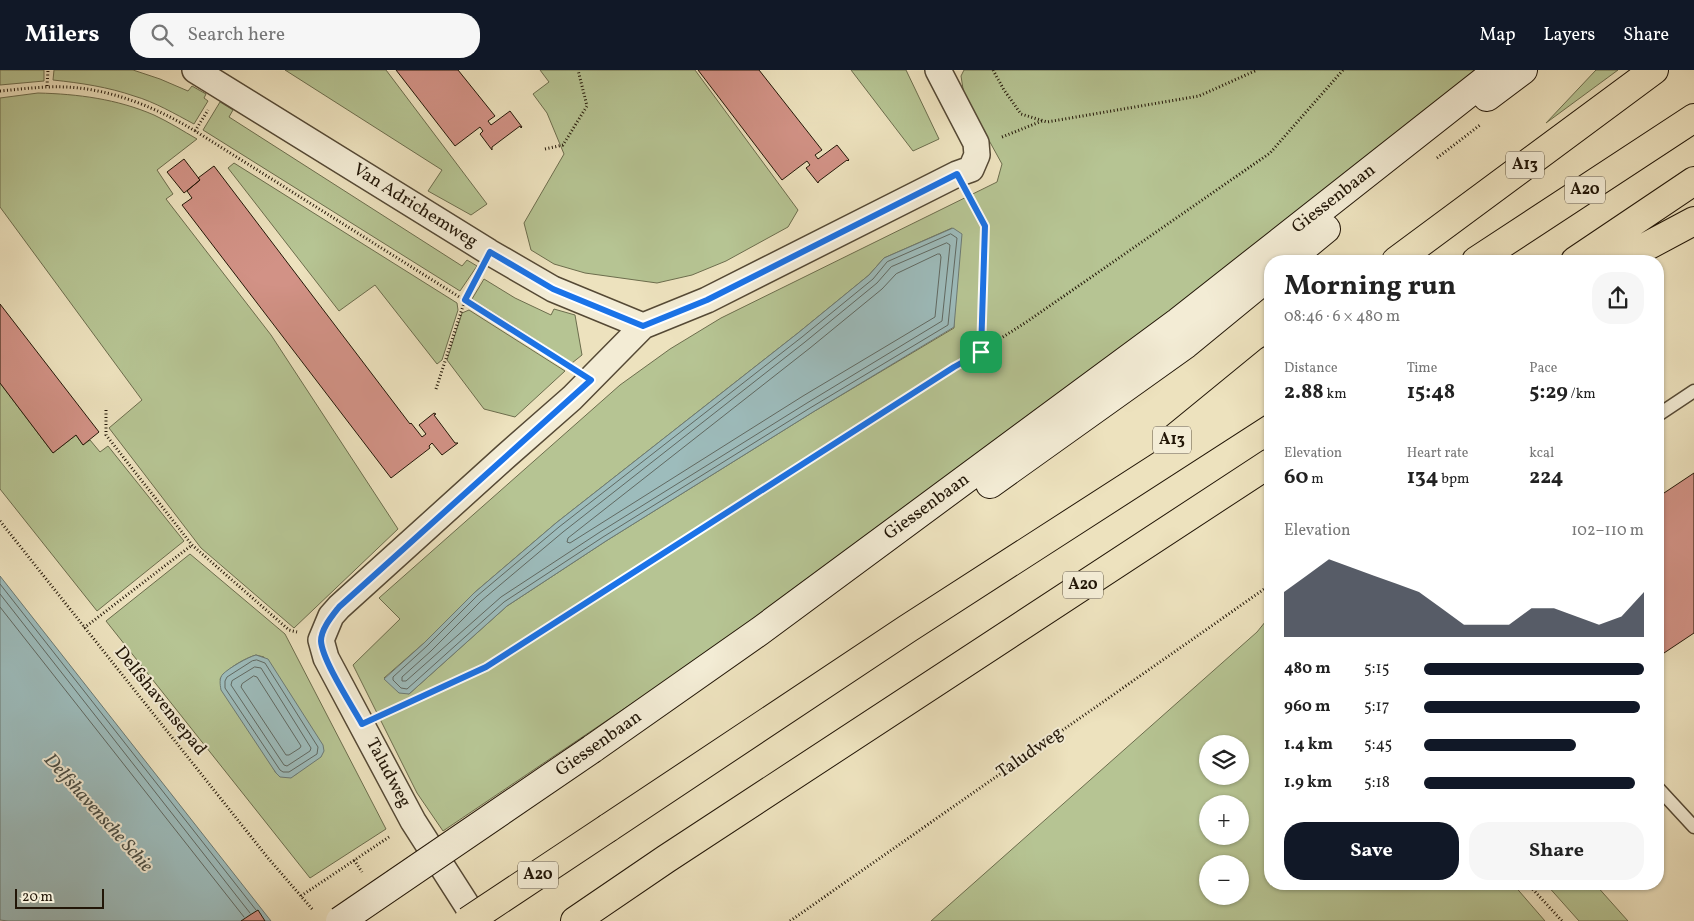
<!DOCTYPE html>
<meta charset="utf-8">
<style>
:root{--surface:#fff;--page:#f6f6f6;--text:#222;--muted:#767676;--accent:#111827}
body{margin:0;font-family:Vollkorn,serif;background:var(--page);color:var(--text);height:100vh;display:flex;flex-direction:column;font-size:19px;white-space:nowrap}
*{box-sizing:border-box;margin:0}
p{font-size:16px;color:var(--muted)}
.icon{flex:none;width:28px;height:28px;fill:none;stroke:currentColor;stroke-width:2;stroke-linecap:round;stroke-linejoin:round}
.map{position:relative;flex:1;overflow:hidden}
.side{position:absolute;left:1264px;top:185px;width:400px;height:635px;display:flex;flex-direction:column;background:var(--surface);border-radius:20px;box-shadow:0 1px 4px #0004}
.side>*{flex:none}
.controls{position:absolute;left:1199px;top:665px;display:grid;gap:10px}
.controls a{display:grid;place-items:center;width:50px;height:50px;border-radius:50%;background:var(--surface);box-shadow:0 1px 4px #0004;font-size:25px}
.scale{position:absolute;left:15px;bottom:12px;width:89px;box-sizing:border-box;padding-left:5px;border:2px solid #221607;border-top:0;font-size:14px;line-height:18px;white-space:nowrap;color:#221607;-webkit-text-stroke:4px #f3ecd5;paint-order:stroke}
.pin{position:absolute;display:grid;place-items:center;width:42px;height:42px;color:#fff;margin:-21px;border-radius:10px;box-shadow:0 2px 8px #0006}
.round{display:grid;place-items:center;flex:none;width:52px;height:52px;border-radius:20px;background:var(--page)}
.overview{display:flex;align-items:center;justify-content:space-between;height:85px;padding:0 20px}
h1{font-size:28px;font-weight:700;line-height:38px}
.stats{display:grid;grid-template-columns:repeat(3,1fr);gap:8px;height:85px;padding:5px 20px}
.stats div{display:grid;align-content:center}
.stats b{font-size:21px;font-weight:700}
.stats small{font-size:14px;font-weight:400}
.stats p{font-size:14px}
.chart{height:140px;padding:10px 20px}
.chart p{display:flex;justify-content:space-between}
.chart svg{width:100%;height:90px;margin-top:5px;fill:var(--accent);opacity:.7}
.cta{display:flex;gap:10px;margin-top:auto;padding:10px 20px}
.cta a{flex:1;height:58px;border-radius:20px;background:var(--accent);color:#fff;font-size:20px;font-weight:700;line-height:58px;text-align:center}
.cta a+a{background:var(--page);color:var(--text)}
ul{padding:0 20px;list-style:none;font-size:16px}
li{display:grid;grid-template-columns:80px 60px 1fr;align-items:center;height:38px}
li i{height:12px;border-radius:6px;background:var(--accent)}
header{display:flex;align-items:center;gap:30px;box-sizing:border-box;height:70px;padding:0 25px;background:var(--accent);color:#fff}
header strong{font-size:24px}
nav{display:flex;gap:28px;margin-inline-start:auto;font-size:18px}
.search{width:350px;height:45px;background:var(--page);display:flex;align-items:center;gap:12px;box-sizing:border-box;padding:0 18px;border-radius:20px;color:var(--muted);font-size:19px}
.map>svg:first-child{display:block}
</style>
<header>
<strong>Milers</strong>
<div class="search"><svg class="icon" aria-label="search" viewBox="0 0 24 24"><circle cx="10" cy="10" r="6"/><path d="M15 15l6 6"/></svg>Search here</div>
<nav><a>Map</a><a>Layers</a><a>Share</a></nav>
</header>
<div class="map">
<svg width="1694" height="851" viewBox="0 0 1694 851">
<rect width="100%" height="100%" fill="#ede2be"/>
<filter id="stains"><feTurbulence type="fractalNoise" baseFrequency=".004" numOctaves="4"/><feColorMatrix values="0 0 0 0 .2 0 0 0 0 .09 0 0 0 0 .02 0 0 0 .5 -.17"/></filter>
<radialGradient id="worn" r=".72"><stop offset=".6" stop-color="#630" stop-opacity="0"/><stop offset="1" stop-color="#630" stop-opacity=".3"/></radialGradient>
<path fill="#b6c493" stroke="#6c6d4d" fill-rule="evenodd" d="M0,0h44v11l-44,4z
M54,0h79l27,9 28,12 4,-5 14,8 -2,4 4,3 -14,23c-19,-10 -39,-22 -60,-28 -26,-9 -53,-13 -81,-16z
M285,0h101l101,134 -16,11 -43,-24 14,-21z
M540,0h155l103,140 -10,17 -62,34 -34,14 -35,8 -72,-10 -31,-9 -23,-14 -7,-27 40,-69 -17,-41 -14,-19 16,-12z
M851,0h55l33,69 -26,12z
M964,0h527l-54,45 -662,492 -332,224 -26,-38 -64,-128 47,-46 -21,-21 241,-213 50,-36 51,-31 276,-136 5,-18 -38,-69 -3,-19zM952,158l2,100 -141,84 -207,129 -99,65 -98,88 -25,-16 40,-35 50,-50 82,-70 242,-190 71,-58 15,-17z
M1596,0h22l-72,53z
M38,23c40,1 79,6 116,22 15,7 29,16 43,24l-40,31 16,24 -7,5 105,136 127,194 -104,99 -93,-80 -92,-120 33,-28 -142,-193v-109z
M220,32l13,8 -4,7 233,149 5,-6 10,6 -17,25 -257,-161z
M234,93l223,140 1,7 -16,50 -5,4 -62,-79 -36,26 -111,-143z
M484,209l31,19 36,17 3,-6 21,6 7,40 -10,8 -100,-64z
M469,240l96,61 -50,46 -31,-8 -37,-49 15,-47z
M0,313l53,70 23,-18 7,10 7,-5 10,12 8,-6 76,95 -87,70 -97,-122z
M190,484l95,80 101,195 -76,49 -204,-257zM256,585l8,2 34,116 -7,4 -11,-1 -4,-3 -56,-94c6,-10 25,-21 36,-24z
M1270,546v268h243l32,37h-614l326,-289zM1208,674h32v32h-32zM1208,734h32v32h-32zM1208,794h32v32h-32z
M1546,814h49l33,37h-49z"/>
<path fill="#9dbcbc" stroke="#6c7a74" d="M953,158l9,6 -8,93 -141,85 -207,129 -99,65 -98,88 -10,-1 -15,-14 40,-36 50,-50 82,-70 242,-190 71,-58 15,-17z
M0,506l271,345h-263l-8,-1z
M256,585l12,4 55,86 1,6 -3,6 -30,21 -11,-1 -4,-4 -55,-83c-1,-6 -2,-12 2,-16 6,-6 25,-17 33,-19z"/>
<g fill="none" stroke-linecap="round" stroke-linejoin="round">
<path stroke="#606962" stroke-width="1" d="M951,164l6,4 -9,87 -138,83 -207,129 -99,65 -97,87 -6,-1 -8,-8v-3l34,-31 50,-50 82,-69 243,-190 71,-58 14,-17z
M947,173l3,2 -8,76 -135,82 -207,129 -99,65 -95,84h-4v-4l29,-26 50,-50 82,-69 242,-190 72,-59 14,-16z
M938,184h2l1,3 -6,60 -132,79 -233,147 -3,-1 1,-4 242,-190 72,-59 14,-15z
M0,514l256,326
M0,524l250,319
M0,537l244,310
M257,590l8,3 53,84 -1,7 -28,18h-6l-3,-2 -55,-82v-7l2,-4 25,-16z
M255,597l6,1 50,80 -1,3 -23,15 -3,-1 -53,-80 1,-4z
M254,606l3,1 44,69 -1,2 -11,7h-3l-45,-68 1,-3z"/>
</g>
<path fill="#d29286" stroke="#221607" d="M396,0h62l37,46 -7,5 3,4 19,-14 12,16 -1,1 -1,-2 -28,21v3l-12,-16 3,-3 -3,-4 -25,19z
M698,0h61l63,80 -7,5 3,4 19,-14 12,15 -1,1 -1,-1 -28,21 -1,2 -12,-15 4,-3 -3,-4 -25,19z
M184,89l16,21 -16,13 -17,-21z
M214,96l196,258 1,-1 11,14 4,-3 -7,-9 15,-12 2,1 -2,1 21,28h3l-16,12 -10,-12 -3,3 1,2 -39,30 -209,-273 10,-7 -5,-7 13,-11 -2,-2z
M0,234l99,128 -16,13 -7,-10 -23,18 -53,-70z
M1694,403v160l-36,24v-160z
M258,840l7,11h-24l9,-6z"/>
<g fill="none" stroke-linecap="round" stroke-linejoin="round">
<defs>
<path id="lane" d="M1658,345l36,-24
M1658,718l36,39"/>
<path id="street" d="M195,0l294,182 64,37 90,37 64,-26 250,-126 14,-5 6,-14 -1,-12 -38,-73
M477,851l-64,-100 -87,-163 -5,-18 10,-24 8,-9 167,-151 66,-58 71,-72"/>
<path id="secondary" d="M1487,27l36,-27
M1287,191l39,-32
M990,414l196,-140 84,-69
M592,679l168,-118 418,-309 320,-252"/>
<path id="highway" d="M1396,191l258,-191
M1476,191l218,-143
M1575,191l119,-80
M1619,191l75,-40
M1171,371l99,-81
M608,758l299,-199 363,-234
M575,851l91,-62 604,-396"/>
</defs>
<use href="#lane" stroke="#554935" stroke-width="15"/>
<use href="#street" stroke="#554935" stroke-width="28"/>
<use href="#secondary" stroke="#221607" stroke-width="30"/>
<use href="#highway" stroke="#221607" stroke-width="30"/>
<path stroke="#221607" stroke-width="3" stroke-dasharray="1 2.5" stroke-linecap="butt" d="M993,0l11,20 17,24 26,8 152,-26 58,-26
M47,16l1,-16
M0,21c22,-2 44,-5 66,-4 47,2 94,22 134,47l366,230
M195,61l13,-21
M1002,67l40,-16
M545,79l18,-4 24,-39 -9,-36
M1437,88l43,-33
M971,129l14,27 -4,127
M436,319l29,-89 12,-23
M106,340v25l86,110 97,85 8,2
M0,451l268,337 45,52
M84,558l108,-83
M385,644l101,-47 542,-346 242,-168 73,-83
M354,790l8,12
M1528,814l34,37
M301,826l88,-59
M790,851l480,-336"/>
<use href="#lane" stroke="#f3ecd5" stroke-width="12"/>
<use href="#street" stroke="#f3ecd5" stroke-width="25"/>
<use href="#secondary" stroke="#f3ecd5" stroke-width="28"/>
<use href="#highway" stroke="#ede2be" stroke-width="28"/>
<defs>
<path id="secondary-bridge" d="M340,851l252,-172"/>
<path id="highway-bridge" d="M468,851l140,-93"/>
</defs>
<use href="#secondary-bridge" stroke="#221607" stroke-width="30" stroke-linecap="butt"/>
<use href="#highway-bridge" stroke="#221607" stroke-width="30" stroke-linecap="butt"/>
<use href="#secondary-bridge" stroke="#f3ecd5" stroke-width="28"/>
<use href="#highway-bridge" stroke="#ede2be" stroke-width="28"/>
</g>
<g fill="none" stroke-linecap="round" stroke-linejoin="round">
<defs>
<path id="route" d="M957,104l28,52 -4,126 -27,15 -468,300 -124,57c-10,-18 -40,-64 -41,-83 0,-12 11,-25 18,-34l252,-227 -126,-80 25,-48 63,37 90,37 64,-26z"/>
</defs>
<use href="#route" stroke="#fff" stroke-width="10"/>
<use href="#route" stroke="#1a73e8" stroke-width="6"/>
</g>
<g text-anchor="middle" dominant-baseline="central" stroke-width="4" stroke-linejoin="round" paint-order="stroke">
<g fill="#f3ecd5" stroke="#615645" stroke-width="1">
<rect x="1506" y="81.5" width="38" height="27" rx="4"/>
<rect x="1565" y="106.5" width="40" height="27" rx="4"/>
<rect x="1153" y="356.5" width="38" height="27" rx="4"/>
<rect x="1063" y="501.5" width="40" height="27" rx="4"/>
<rect x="518" y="791.5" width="40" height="27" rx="4"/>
</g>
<g font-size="16" font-weight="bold" fill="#221607">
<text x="1525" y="95">A13</text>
<text x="1585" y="120">A20</text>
<text x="1172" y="370">A13</text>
<text x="1083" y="515">A20</text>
<text x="538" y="805">A20</text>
</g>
<g font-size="18" fill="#221607" stroke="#f3ecd5">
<text transform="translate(1334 129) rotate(-38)">Giessenbaan</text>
<text transform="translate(415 136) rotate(32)">Van Adrichemweg</text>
<text transform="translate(927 437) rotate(-36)">Giessenbaan</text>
<text transform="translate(160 631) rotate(51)">Delfshavensepad</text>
<text transform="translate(599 674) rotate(-35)">Giessenbaan</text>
<text transform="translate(1030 683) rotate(-35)">Taludweg</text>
<text transform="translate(388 703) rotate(62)">Taludweg</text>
</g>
<g font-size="19" font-style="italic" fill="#4d5046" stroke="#f3ecd5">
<text transform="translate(98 743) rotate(48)">Delfshavensche Schie</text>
</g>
</g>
<rect width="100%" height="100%" filter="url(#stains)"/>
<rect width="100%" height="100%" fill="url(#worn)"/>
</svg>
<div class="controls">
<a><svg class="icon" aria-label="layers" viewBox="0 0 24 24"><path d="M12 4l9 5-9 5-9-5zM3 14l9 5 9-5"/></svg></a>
<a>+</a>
<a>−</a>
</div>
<div class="scale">20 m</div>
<div class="pin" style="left:981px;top:282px;background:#1e9e55"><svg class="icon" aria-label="arrive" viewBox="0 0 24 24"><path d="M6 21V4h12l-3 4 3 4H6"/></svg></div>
<section class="side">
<div class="overview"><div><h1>Morning run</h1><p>08:46 · 6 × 480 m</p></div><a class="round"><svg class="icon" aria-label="share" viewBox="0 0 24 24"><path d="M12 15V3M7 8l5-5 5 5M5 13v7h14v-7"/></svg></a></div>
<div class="stats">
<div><p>Distance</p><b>2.88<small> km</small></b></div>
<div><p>Time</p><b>15:48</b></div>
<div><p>Pace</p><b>5:29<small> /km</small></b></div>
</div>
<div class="stats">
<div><p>Elevation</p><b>60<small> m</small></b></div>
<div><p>Heart rate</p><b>134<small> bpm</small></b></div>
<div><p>kcal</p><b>224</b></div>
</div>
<div class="chart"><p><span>Elevation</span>102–110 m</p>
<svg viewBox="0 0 160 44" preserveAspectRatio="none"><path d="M0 44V22L10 14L20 6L30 10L40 14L50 18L60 22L70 30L80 38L90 38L100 38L110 30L120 30L130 34L140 38L150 34L160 22V44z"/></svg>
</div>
<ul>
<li><b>480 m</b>5:15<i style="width:100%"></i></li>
<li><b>960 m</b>5:17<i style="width:98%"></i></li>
<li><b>1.4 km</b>5:45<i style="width:69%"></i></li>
<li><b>1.9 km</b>5:18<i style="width:96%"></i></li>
</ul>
<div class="cta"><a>Save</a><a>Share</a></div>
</section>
</div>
